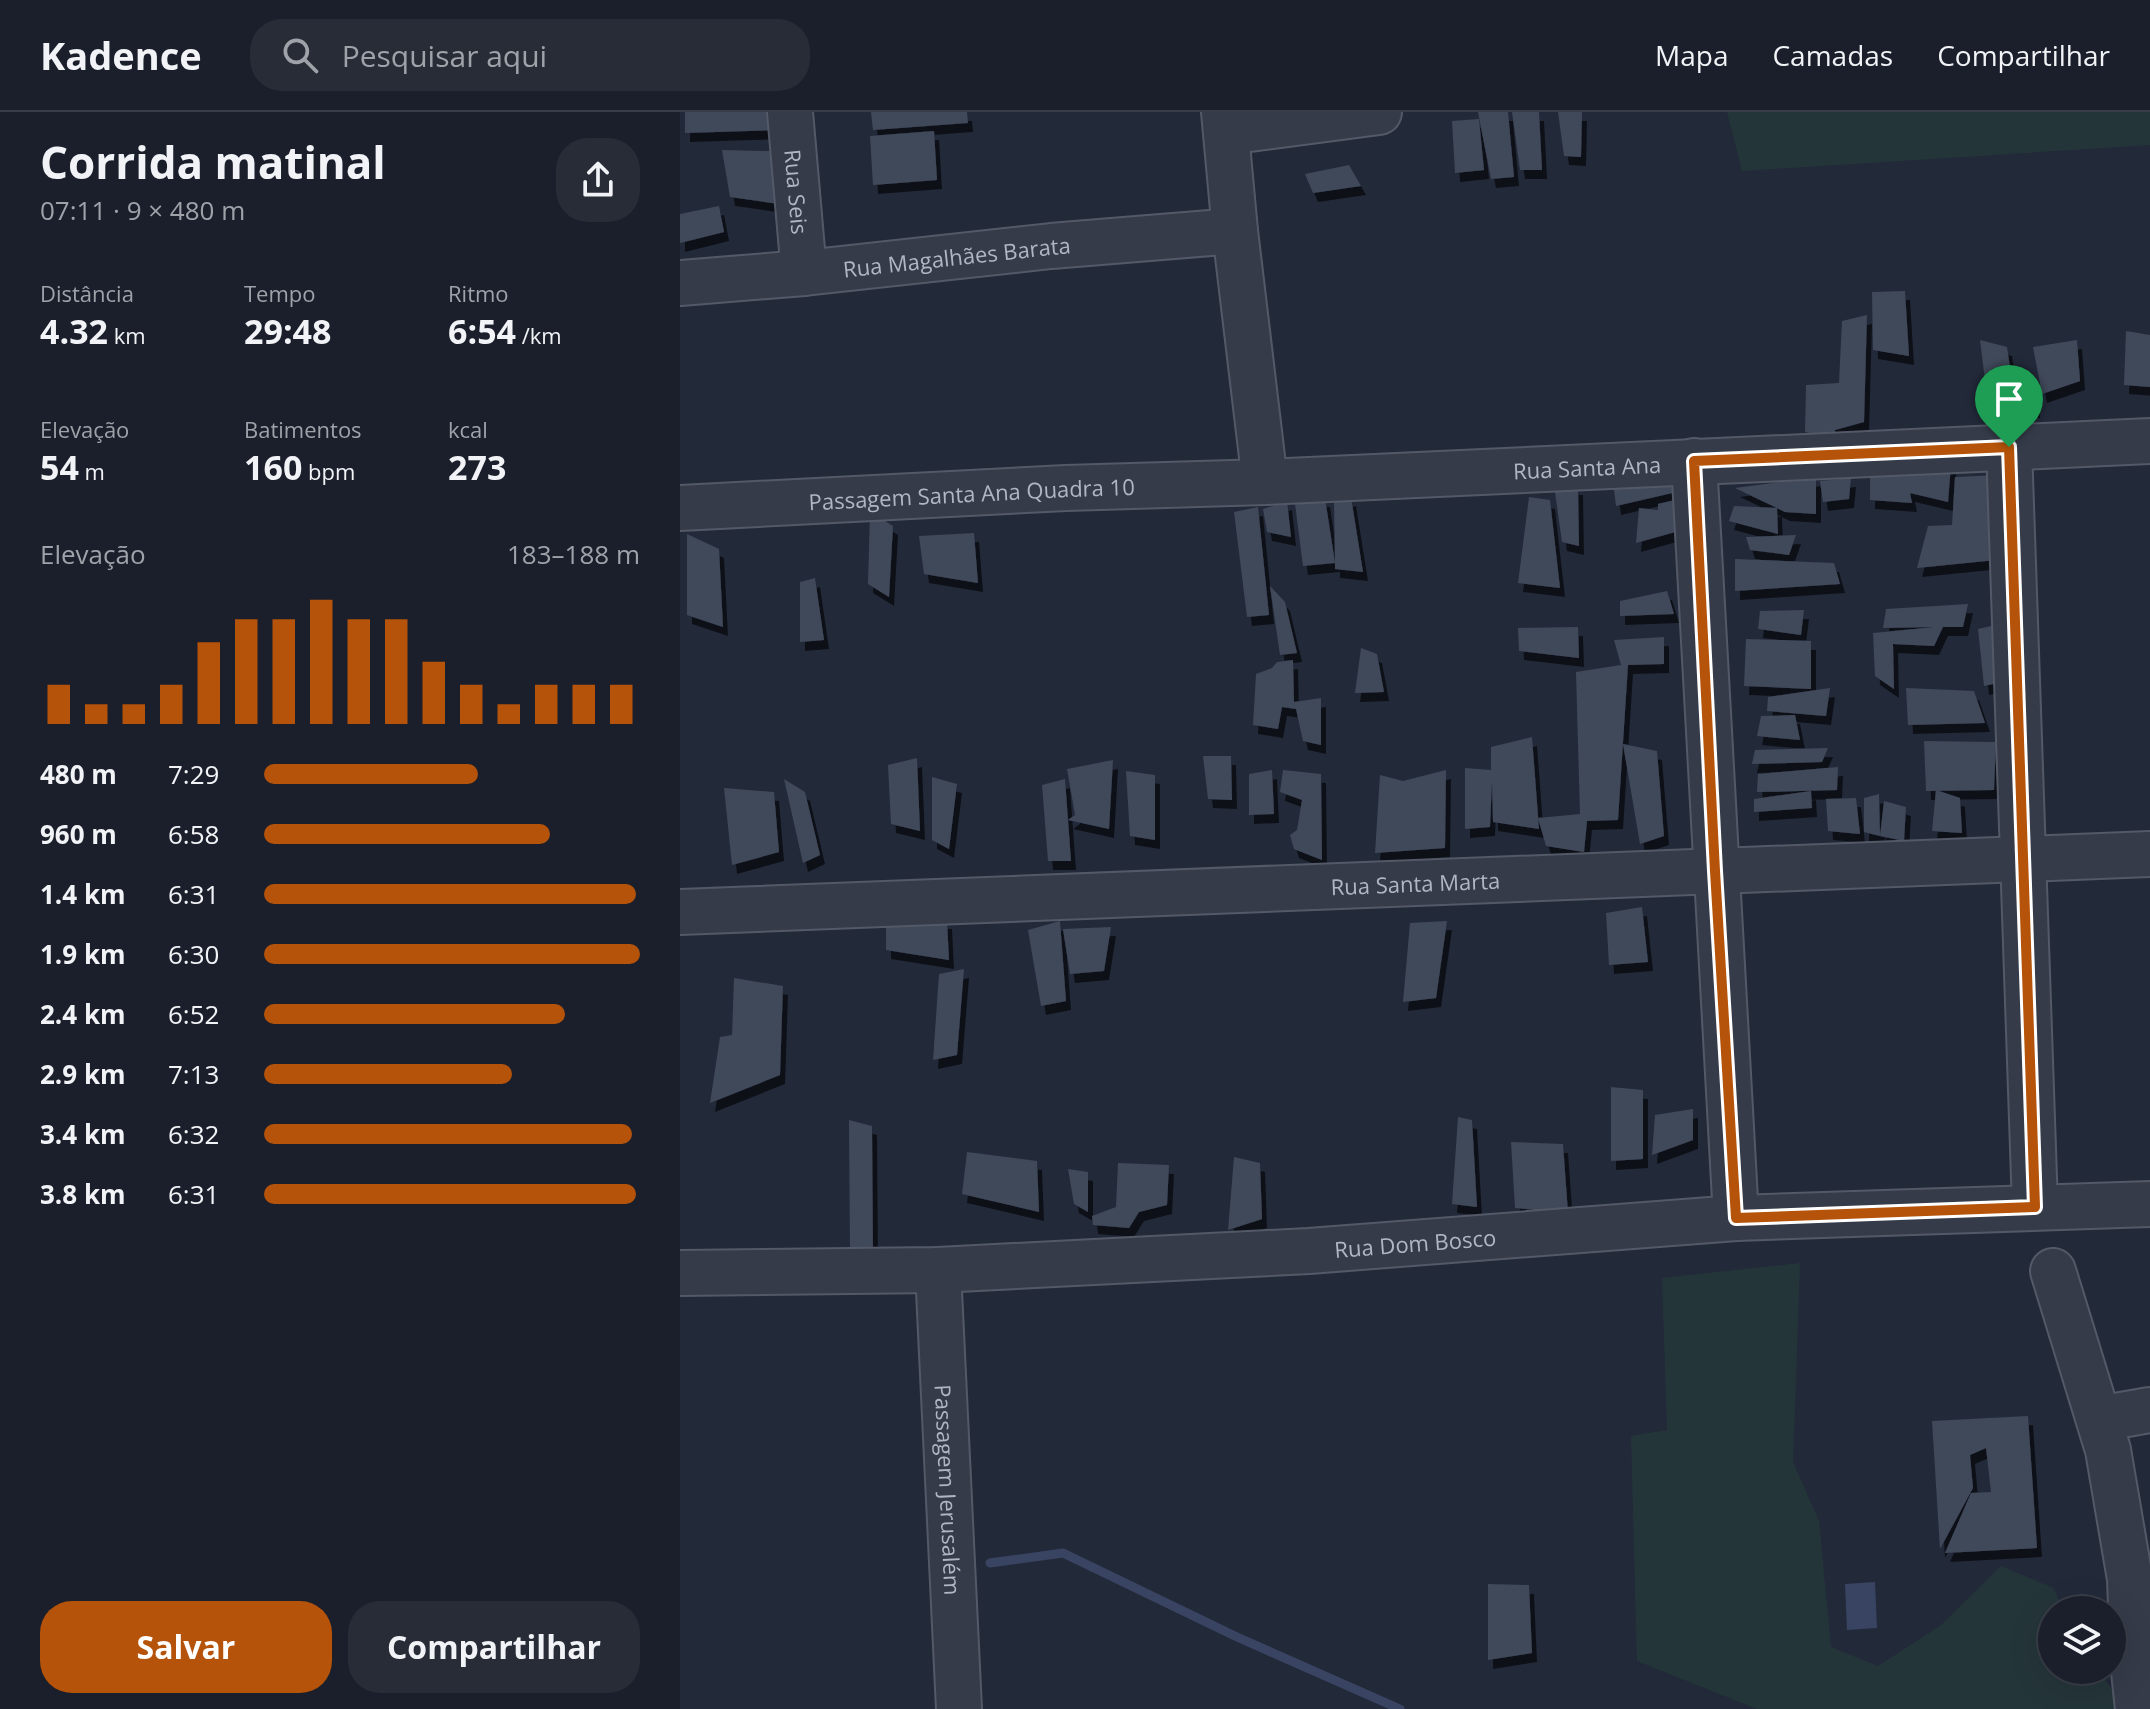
<!DOCTYPE html>
<html lang="pt">
<meta charset="utf-8">
<style>
:root{--surface:#1a1f2b;--page:#272c37;--text:#f1f3f6;--muted:#9fa2a9;--line:#383d47;--accent:#b45309}
body{margin:0;font-family:"Open Sans",sans-serif;background:var(--page);color:var(--text);height:100vh;display:flex;flex-direction:column;font-size:30px;white-space:nowrap}
*{box-sizing:border-box;margin:0}
p{font-size:26px;color:var(--muted)}
.icon{flex:none;width:44px;height:44px;fill:none;stroke:currentColor;stroke-width:2;stroke-linecap:round;stroke-linejoin:round}
.map{position:relative;flex:1;overflow:hidden}
.panel{display:flex;flex-direction:column;background:var(--surface);width:680px}
.panel>*{flex:none}
.fabs{position:absolute;left:1358px;top:1484px;display:grid;gap:16px}
.fabs a{display:grid;place-items:center;width:88px;height:88px;border-radius:50%;background:var(--surface);box-shadow:0 8px 32px #0002,0 0 0 2px var(--line);font-size:40px}
.pin{position:absolute;display:grid;place-items:center;width:68px;height:68px;color:#fff;margin:-82px -34px;border-radius:50% 50% 50% 0;rotate:-45deg;box-shadow:0 0 8px #0007}
.pin .icon{rotate:45deg}
.round{display:grid;place-items:center;flex:none;width:84px;height:84px;border-radius:32px;background:var(--page)}
.head{display:flex;align-items:center;justify-content:space-between;height:136px;padding:0 40px}
h1{font-size:44px;font-weight:700;line-height:60px}
.figures{display:grid;grid-template-columns:repeat(3,1fr);gap:12px;height:136px;padding:8px 40px}
.figures div{display:grid;align-content:center}
.figures b{font-size:34px;font-weight:700}
.figures small{font-size:22px;font-weight:400}
.figures p{font-size:22px}
.chart{height:224px;padding:16px 40px}
.chart p{display:flex;justify-content:space-between}
.chart svg{width:100%;height:144px;margin-top:8px;stroke:var(--accent);stroke-width:6}
.button{display:flex;gap:16px;margin-top:auto;padding:16px 40px}
.button a{flex:1;height:92px;border-radius:32px;background:var(--accent);color:#fff;font-size:32px;font-weight:700;line-height:92px;text-align:center}
.button a+a{background:var(--page);color:var(--text)}
ul{padding:0 40px;list-style:none;font-size:26px}
li{display:grid;grid-template-columns:128px 96px 1fr;align-items:center;height:60px}
li i{height:20px;border-radius:10px;background:var(--accent)}
header{display:flex;align-items:center;gap:48px;box-sizing:border-box;height:112px;padding:0 40px;background:var(--surface);border-bottom:2px solid var(--line)}
header strong{font-size:38px}
nav{display:flex;gap:44px;margin-inline-start:auto;font-size:28px}
.search{width:560px;height:72px;background:var(--page);display:flex;align-items:center;gap:20px;box-sizing:border-box;padding:0 28px;border-radius:32px;color:var(--muted);font-size:30px}
main{display:flex;flex:1;min-height:0}
.map>svg:first-child{display:block}
</style>
<header>
<strong>Kadence</strong>
<div class="search"><svg class="icon" aria-label="search" viewBox="0 0 24 24"><circle cx="10" cy="10" r="6"/><path d="M15 15l6 6"/></svg>Pesquisar aqui</div>
<nav><a>Mapa</a><a>Camadas</a><a>Compartilhar</a></nav>
</header>
<main>
<section class="panel">
<div class="head"><div><h1>Corrida matinal</h1><p>07:11 · 9 × 480 m</p></div><a class="round"><svg class="icon" aria-label="share" viewBox="0 0 24 24"><path d="M12 15V3M7 8l5-5 5 5M5 13v7h14v-7"/></svg></a></div>
<div class="figures">
<div><p>Distância</p><b>4.32<small> km</small></b></div>
<div><p>Tempo</p><b>29:48</b></div>
<div><p>Ritmo</p><b>6:54<small> /km</small></b></div>
</div>
<div class="figures">
<div><p>Elevação</p><b>54<small> m</small></b></div>
<div><p>Batimentos</p><b>160<small> bpm</small></b></div>
<div><p>kcal</p><b>273</b></div>
</div>
<div class="chart"><p><span>Elevação</span>183–188 m</p>
<svg viewBox="0 0 160 44" preserveAspectRatio="none"><path d="M5 44V32M15 44V38M25 44V38M35 44V32M45 44V19M55 44V12M65 44V12M75 44V6M85 44V12M95 44V12M105 44V25M115 44V32M125 44V38M135 44V32M145 44V32M155 44V32"/></svg>
</div>
<ul>
<li><b>480 m</b>7:29<i style="width:57%"></i></li>
<li><b>960 m</b>6:58<i style="width:76%"></i></li>
<li><b>1.4 km</b>6:31<i style="width:99%"></i></li>
<li><b>1.9 km</b>6:30<i style="width:100%"></i></li>
<li><b>2.4 km</b>6:52<i style="width:80%"></i></li>
<li><b>2.9 km</b>7:13<i style="width:66%"></i></li>
<li><b>3.4 km</b>6:32<i style="width:98%"></i></li>
<li><b>3.8 km</b>6:31<i style="width:99%"></i></li>
</ul>
<div class="button"><a>Salvar</a><a>Compartilhar</a></div>
</section>
<div class="map">
<svg width="1470" height="1597" viewBox="0 0 1470 1597">
<defs>
<filter id="shadow"><feDropShadow dx="5" dy="9" stdDeviation="0" flood-color="#0009"/></filter>
</defs>
<rect width="100%" height="100%" fill="#222939"/>
<path fill="#24353a" d="M1047,0h423v33l-408,26z
M1120,1151l-7,199 26,59 12,126 47,19 62,-40 61,-60 52,22 11,22h-12v60h47l19,29 32,10h-393l-120,-48 -6,-225 36,-6 -5,-152z"/>
<path fill="#384462" d="M1195,1470l2,46 -30,2 -2,-46z"/>
<g fill="none" stroke-linecap="round" stroke-linejoin="round">
<path stroke="#384462" stroke-width="9" d="M310,1451l73,-10 174,84 163,72"/>
</g>
<path fill="#41485a" filter="url(#shadow)" d="M5,0h90l1,18 -91,3z
M191,0h96l1,11 -95,7z
M798,0h30l6,65 -23,2z
M832,0h27l3,58h-22z
M878,0h24l-1,45 -17,-1z
M799,7l5,51 -29,3 -3,-52z
M254,19l3,49 -64,5 -3,-49z
M42,38l48,1 9,53 -49,-7z
M669,53l12,21 -48,7 -8,-19z
M39,94l5,26 -44,11v-29z
M1225,179l4,65 -36,-6 -1,-58z
M1187,203l-3,107 -29,8v8l-30,-6 1,-47 33,-2 3,-62z
M1446,219l24,4v52l-26,-2z
M1300,228l27,7 4,27 20,-1 4,36 -46,4z
M1397,228l3,41 -38,13 -9,-47z
M1271,353l-3,37 -38,-9 2,10 -42,-3v-31z
M1005,357l-4,22 -65,15 -3,-24z
M1319,363l4,47 -14,1 7,37 -79,8 11,-42 24,-1 3,-48z
M1136,365v37l-31,-2 -50,-24z
M1171,366l-2,21 -26,3 -3,-21z
M874,373l24,1 1,60 -17,-4z
M614,384l31,2 10,65 -1,-61 17,-5 12,75 -28,-3v-6l-32,3z
M849,385l21,3 10,88 -42,-5z
M999,387l7,30 -50,14 3,-35 19,2v-6z
M607,389l4,36 -24,-5 -4,-23z
M1054,394l43,2 1,26 -49,-13z
M578,395l11,108 -22,2 -13,-105z
M190,400l23,14 -4,71 -21,-13z
M294,421l4,50 -54,-9 -5,-38z
M7,422l32,15 4,78 -36,-12z
M1116,423l-7,20 -39,-5 -4,-13z
M1055,447l99,4 6,21 -105,7z
M135,466l9,62 -24,2v-60z
M590,474l15,16 12,51 -17,2z
M987,479l7,23 -54,2v-15z
M1288,492l-5,23h-20l-9,19 -41,-2 1,45 -19,-13 -2,-43 62,-6 -52,1 3,-19z
M1124,498l-3,25 -43,-6 2,-18z
M1329,510l7,57 -32,7 -6,-57z
M898,515l1,31 -60,-7 -1,-23z
M984,525v27l-36,1 -10,155 -31,1 -3,31 -38,-6 -8,-28 42,-4 -4,-142 45,-7 -7,-25z
M1066,527l65,2v48l-67,-3z
M681,536l16,6 7,38 -29,1z
M613,548l1,42 27,-4v47l-18,-4 -7,-32 -14,-2 -4,22 -25,-4 3,-51 16,-6 5,-6z
M1150,576l-4,28 -59,-5 1,-14z
M1226,576l68,3 11,32 -77,2z
M1115,603l5,25 -43,-4 4,-20z
M852,625l7,92 -46,-7 -1,-41 -2,46 -25,2v-61l26,2v-23z
M1244,629l72,1 -2,48 -68,1z
M943,632l34,7 7,85 -24,8z
M1148,636l-6,14 -70,2 3,-14z
M523,644h28l1,44 -24,-1z
M237,646l3,73 -29,-7 -3,-59z
M433,648l-4,69 -41,-9 7,-5 -8,-46z
M1158,655l-1,23 -80,2 1,-18z
M592,658l2,44 -25,1v-41z
M603,658l38,4 1,86 -28,-11 -4,-14 7,-5 5,-30 -22,-8z
M766,658l-1,78 -70,5 5,-78 23,6z
M446,659l29,4v65l-25,-4z
M252,665l25,7 -8,65 -17,-9z
M104,667l21,13 15,63 -17,8z
M385,667l6,82h-23l-6,-76z
M44,676l50,4 5,60 -47,13z
M1256,678l24,8 2,35 -30,-2z
M1131,679l1,17 -58,4v-13z
M1199,682l1,42 -16,-4v-34z
M1176,686l4,36 -32,-3 -2,-32z
M1204,689l22,6 -2,34 -24,-5z
M962,795l6,55 -39,3 -3,-52z
M206,806l61,2 2,40 -63,-10z
M380,809l6,80 -25,5 -13,-76z
M767,809l-11,77 -33,4 7,-79z
M431,815l-7,44 -34,3 -7,-45z
M284,857l-7,86 -24,5 6,-86z
M54,866l49,8 -3,89 -70,28 10,-66 12,-2z
M931,975l32,3v69l-32,2z
M1013,997v31l-41,15 3,-40z
M778,1005l14,3 5,87 -25,-3z
M169,1008l23,6 1,130 -23,-7z
M831,1030l52,2 5,69 -53,-5z
M287,1040l70,9 2,51 -77,-18z
M554,1045l26,6 2,56 -34,11z
M438,1051l51,2 -2,40 -28,7 -10,16 -36,-3 -1,-9 24,-9z
M388,1057l20,3v40l-14,-8z
M1348,1304l9,132 -92,5 26,-60 20,-1 -5,-44 -16,7 3,33 -33,61 -8,-128z
M808,1472l41,1 3,68 -44,7z"/>
<g fill="none" stroke-linecap="round" stroke-linejoin="round">
<defs>
<g id="minor">
<path id="s1" d="M110,0l14,161"/>
<path d="M544,0l11,119 30,251"/>
<path d="M546,20l153,-20"/>
<path id="s2" d="M0,171l124,-10 247,-27 184,-15"/>
<path d="M1329,335l26,760"/>
<path d="M1014,349l42,757"/>
<path id="s3" d="M0,396l386,-20 199,-6 885,-41"/>
<path id="s4" d="M0,800l1470,-58"/>
<path id="s5" d="M258,1158l21,439"/>
<path d="M1373,1159l55,179 22,129 3,83 5,47"/>
<path id="s6" d="M0,1161l258,-3 371,-19 427,-33 414,-14"/>
<path d="M1419,1307l51,-9"/>
</g>
</defs>
<use href="#minor" stroke="#535967" stroke-width="48"/>
<use href="#minor" stroke="#353b49" stroke-width="44"/>
</g>
<g fill="none" stroke-linecap="round" stroke-linejoin="round">
<defs>
<path id="route" d="M1329,335l26,760 -299,11 -21,-347 -21,-410z"/>
</defs>
<use href="#route" stroke="#fff" stroke-width="16"/>
<use href="#route" stroke="#b45309" stroke-width="10"/>
</g>
<g text-anchor="middle" dominant-baseline="central" stroke-width="6" stroke-linejoin="round" paint-order="stroke">
<g font-size="22" fill="#b0b6c5" stroke="#1b202e">
<text stroke="none"><textPath href="#s1" startOffset="80">Rua Seis</textPath></text>
<text stroke="none"><textPath href="#s2" startOffset="278">Rua Magalhães Barata</textPath></text>
<text stroke="none"><textPath href="#s3" startOffset="908">Rua Santa Ana</textPath></text>
<text stroke="none"><textPath href="#s3" startOffset="292">Passagem Santa Ana Quadra 10</textPath></text>
<text stroke="none"><textPath href="#s4" startOffset="736">Rua Santa Marta</textPath></text>
<text stroke="none"><textPath href="#s6" startOffset="736">Rua Dom Bosco</textPath></text>
<text stroke="none"><textPath href="#s5" startOffset="220">Passagem Jerusalém</textPath></text>
</g>
</g>
</svg>
<div class="fabs">
<a><svg class="icon" aria-label="layers" viewBox="0 0 24 24"><path d="M12 4l9 5-9 5-9-5zM3 14l9 5 9-5"/></svg></a>
</div>
<div class="pin" style="left:1329px;top:335px;background:#1e9e55"><svg class="icon" aria-label="arrive" viewBox="0 0 24 24"><path d="M6 21V4h12l-3 4 3 4H6"/></svg></div>
</div>
</main>
